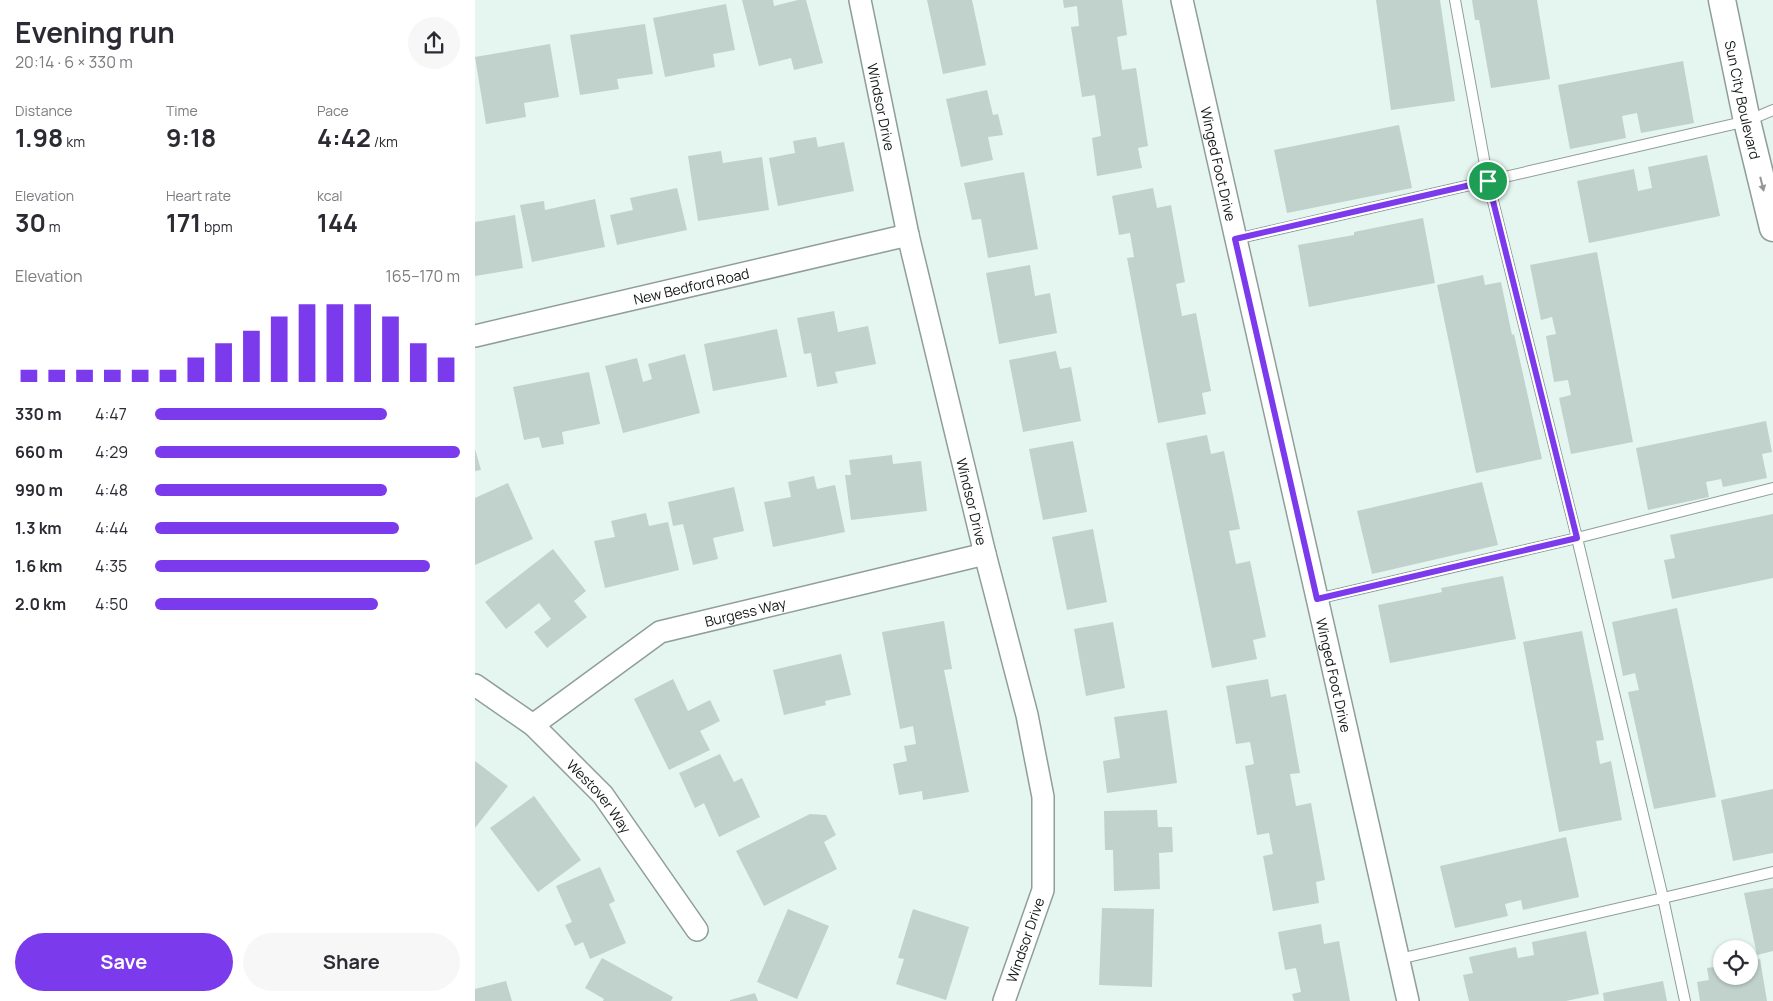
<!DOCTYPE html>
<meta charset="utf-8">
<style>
:root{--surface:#fff;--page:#f7f7f7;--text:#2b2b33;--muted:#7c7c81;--accent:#7c3aed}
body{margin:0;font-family:Manrope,sans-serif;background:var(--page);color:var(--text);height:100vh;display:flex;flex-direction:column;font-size:19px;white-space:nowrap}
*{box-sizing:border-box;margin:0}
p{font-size:16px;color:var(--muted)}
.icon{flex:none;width:28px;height:28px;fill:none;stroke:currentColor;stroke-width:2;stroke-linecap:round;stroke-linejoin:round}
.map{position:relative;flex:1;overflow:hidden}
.side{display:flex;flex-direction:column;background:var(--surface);width:475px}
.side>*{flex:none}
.fabs{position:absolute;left:1238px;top:940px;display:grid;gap:10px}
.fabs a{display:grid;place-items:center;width:45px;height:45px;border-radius:50%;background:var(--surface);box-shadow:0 1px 4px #0004;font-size:25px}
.pin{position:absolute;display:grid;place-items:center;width:42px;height:42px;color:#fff;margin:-21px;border:2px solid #fff;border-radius:50%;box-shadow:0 1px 5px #0007}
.round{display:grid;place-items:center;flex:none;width:52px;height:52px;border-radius:26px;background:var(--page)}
.head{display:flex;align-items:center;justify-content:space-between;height:85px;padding:0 15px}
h1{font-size:28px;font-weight:700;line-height:38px}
.stats{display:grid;grid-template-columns:repeat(3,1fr);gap:8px;height:85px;padding:5px 15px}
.stats div{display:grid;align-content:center}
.stats b{font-size:25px;font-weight:700}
.stats small{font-size:14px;font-weight:400}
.stats p{font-size:14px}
.chart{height:140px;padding:10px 15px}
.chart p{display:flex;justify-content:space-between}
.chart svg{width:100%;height:90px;margin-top:5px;stroke:var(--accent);stroke-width:6}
.primary-button{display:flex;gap:10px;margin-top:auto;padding:10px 15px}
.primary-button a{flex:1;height:58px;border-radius:30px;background:var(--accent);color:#fff;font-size:20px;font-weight:700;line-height:58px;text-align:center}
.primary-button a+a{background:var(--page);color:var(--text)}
ul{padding:0 15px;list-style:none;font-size:16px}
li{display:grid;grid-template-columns:80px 60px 1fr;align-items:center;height:38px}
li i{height:12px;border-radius:6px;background:var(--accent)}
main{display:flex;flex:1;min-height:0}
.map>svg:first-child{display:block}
</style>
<main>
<section class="side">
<div class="head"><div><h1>Evening run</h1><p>20:14 · 6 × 330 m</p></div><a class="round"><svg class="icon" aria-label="share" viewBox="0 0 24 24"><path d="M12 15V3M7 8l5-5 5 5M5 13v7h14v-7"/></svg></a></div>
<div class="stats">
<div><p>Distance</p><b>1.98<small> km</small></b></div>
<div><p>Time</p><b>9:18</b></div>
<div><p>Pace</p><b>4:42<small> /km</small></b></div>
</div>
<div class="stats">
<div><p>Elevation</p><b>30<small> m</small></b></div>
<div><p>Heart rate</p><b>171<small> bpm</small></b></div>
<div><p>kcal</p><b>144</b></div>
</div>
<div class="chart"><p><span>Elevation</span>165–170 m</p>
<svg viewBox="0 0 160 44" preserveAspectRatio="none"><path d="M5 44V38M15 44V38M25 44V38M35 44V38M45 44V38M55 44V38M65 44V32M75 44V25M85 44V19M95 44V12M105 44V6M115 44V6M125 44V6M135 44V12M145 44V25M155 44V32"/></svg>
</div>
<ul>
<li><b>330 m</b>4:47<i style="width:76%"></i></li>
<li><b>660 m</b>4:29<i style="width:100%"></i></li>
<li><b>990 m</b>4:48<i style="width:76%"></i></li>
<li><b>1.3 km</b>4:44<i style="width:80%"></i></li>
<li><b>1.6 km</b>4:35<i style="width:90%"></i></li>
<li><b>2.0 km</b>4:50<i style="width:73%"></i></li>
</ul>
<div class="primary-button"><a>Save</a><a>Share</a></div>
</section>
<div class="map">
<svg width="1298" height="1001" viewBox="0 0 1298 1001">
<rect width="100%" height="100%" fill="#e5f6f0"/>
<path fill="#c1d1cc" d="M267,0h31l1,6 24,-6h8l17,63 -29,7 -3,-12 -32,8z
M452,0h45l14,65 -43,9z
M588,0h59l5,35 -10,2 5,33 14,-2 12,78 -10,2 4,20 -45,8 -5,-38 9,-2 -6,-41 -13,2 -11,-70 8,-1 -2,-20 -13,2z
M901,0h64l15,101 -64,9z
M997,0h65l13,79 -59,9 -12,-68h-4z
M251,4l9,46 -22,4 2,13 -50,10 -12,-59z
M170,24l8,50 -36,5 2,10 -39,6 -10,-60z
M75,44l9,53 -35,6 2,14 -40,7 -11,-67z
M1208,61l11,62 -53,10 -4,-20 -15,3 4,22 -56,11 -12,-64z
M512,90l6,25 5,-1 5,21 -15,2 5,23 -32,7 -15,-68z
M924,125l13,63 -125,25 -13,-63z
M341,137l2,10 26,-5 10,49 -76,15 -9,-48 26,-5 -2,-12z
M246,151l2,12 39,-6 7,53 -71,11 -10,-65z
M1232,155l13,61 -131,27 -12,-62 57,-12 4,22 14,-3 -4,-21z
M549,172l14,77 -50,9 -7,-39 -9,1 -8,-37z
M202,188l10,42 -70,15 -7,-30 23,-5 -3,-12z
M678,188l4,20 14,-3 14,77 -9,2 6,32 14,-3 15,78 -9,2 4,21 -48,9 -31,-165 7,-1 -4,-24 -11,2 -7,-39z
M120,199l10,48 -73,15 -12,-57 24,-4 1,9z
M40,215l8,53 -48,8v-54z
M948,218l12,65 -126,24 -11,-62 56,-10v-3z
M1122,252l36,190 -62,12 -12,-56 12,-3 -3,-15 -14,2 -8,-46 10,-2 -4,-17 -11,3 -11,-55z
M555,265l5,31 15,-3 7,40 -58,11 -13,-71z
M1008,275l2,10 16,-3 11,53 2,-1 28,125 -66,14 -39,-188z
M359,311l4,21 30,-6 8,38 -41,8 3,11 -21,4 -6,-34 -7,1 -7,-36z
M302,329l10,48 -74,14 -9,-47z
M581,351l4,18 11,-2 10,54 -58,11 -14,-72z
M210,354l15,59 -77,20 -18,-67 32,-8 6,24 9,-3 -4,-15z
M114,372l11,52 -38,8 2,12 -22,4 -3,-11 -15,3 -11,-53z
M1291,421l6,31 -10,2 5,24 -44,9 -2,-8 -15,3 3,15 -61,13 -12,-62z
M732,435l4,19 13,-3 16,78 -11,2 7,33 14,-3 16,76 -13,3 4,19 -45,9 -46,-225z
M598,441l14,71 -44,8 -14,-71z
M0,449l6,21 -6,1z
M417,455l1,9 28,-3 6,50 -76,9 -6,-45h6l-2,-15z
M339,476l3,13 18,-4 10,47 -72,15 -9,-45 27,-5 -3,-15z
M1007,482l16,63 -126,29 -15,-63z
M33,483l25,56 -58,26v-67z
M259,487l10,44 -31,7 5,21 -25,6 -10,-41 -10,2 -5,-24z
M171,513l3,13 19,-4 11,48 -74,18 -11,-47 21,-4 -4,-16z
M1298,514v64l-101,21 -8,-39 11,-2 -5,-23z
M618,529l14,73 -40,8 -15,-73z
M78,549l33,42 -12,10 13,16 -40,31 -13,-16 17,-13 -12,-16 -33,26 -21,-27z
M1028,576l13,63 -126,24 -12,-58 64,-13 -1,-4z
M1202,608l39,189 -62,12 -26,-117 11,-2 -4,-17 -12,3 -11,-54z
M469,621l8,48 -8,1 25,122 -46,8 -1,-9 -23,4 -6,-31 14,-3 -3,-15 12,-2 -3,-18 -13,3 -18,-97z
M638,622l12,66 -39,8 -12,-67z
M1107,631l22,109 -8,1 4,23 11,-3 11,59 -63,12 -36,-190z
M366,654l10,41 -26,6 1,4 -42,10 -11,-45z
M198,679l15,32 22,-11 10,21 -20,10 10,19 -41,20 -35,-71z
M793,679l3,18 15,-3 14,79 -10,1 6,32 15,-3 14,77 -9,2 3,21 -46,8 -10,-55 10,-2 -4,-21 -12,2 -12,-69 9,-2 -4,-22 -14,2 -10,-58z
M692,710l10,73 -70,10 -4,-32 17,-3 -6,-41z
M245,754l14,28 8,-4 18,39 -41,20 -15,-34 -9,5 -16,-35z
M0,761l33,25 -33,42z
M1298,789v64l-40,8 -12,-61z
M59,796l47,64 -43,32 -48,-64z
M682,810l1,17h14l1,25 -14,1 1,36 -46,2 -1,-41h-8l-1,-39z
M335,814l16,1 10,20 -12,7 13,27 -73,37 -28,-55z
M1091,837l13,60 -56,13 -2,-10 -16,4 3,12 -53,12 -15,-62z
M125,867l15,34 -6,3 17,39 -36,16 -7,-17 -8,4 -10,-21 7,-3 -16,-36z
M1298,888v63l-16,4 -13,-62z
M627,908l52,1 -2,78 -53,-2z
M313,909l41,17 -32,73 -40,-17z
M438,909l56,18 -23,73 -50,-16 8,-25 -6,-1z
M846,924l3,20 15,-3 11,60h-56l-2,-7 9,-2 -5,-24 -11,2 -7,-38z
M1111,931l13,63 -33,7h-97l-6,-26 10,-2 -4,-16 47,-10 2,11 16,-3 -2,-13z
M127,958l71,39 -2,4h-68l1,-2 -19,-11z
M1285,959l7,42h-67l-3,-19 12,-2 -2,-12 14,-2v10h28v-15z
M31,981l6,20h-37v-12z
M1188,981l4,20h-63l-1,-8z
M280,993l3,8h-28v-1z"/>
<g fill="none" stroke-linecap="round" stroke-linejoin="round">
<defs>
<path id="service" d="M761,239l511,-118 26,-11
M842,599l260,-61 196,-50
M924,959l264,-61 -86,-360 -89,-357 -33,-181
M1210,1001l-22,-103 110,-26"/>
<g id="minor">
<path id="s1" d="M385,0l48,235 77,319 42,161 16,82v93l-39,111"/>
<path id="s2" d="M707,0l226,1001"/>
<path id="s3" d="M0,336l433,-101"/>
<path id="s4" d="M0,685l58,40 70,70 94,135"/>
<path id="s5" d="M58,725l127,-93 325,-78"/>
</g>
<g id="tertiary">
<path id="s6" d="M1247,0l25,121 26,107"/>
</g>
</defs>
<use href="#service" stroke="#8f9e99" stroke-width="12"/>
<use href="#minor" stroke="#8f9e99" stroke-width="24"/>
<use href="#tertiary" stroke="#8f9e99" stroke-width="29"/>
<use href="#service" stroke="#fff" stroke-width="10"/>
<use href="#minor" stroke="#fff" stroke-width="21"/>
<use href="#tertiary" stroke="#fff" stroke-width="26"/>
</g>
<defs><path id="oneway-solid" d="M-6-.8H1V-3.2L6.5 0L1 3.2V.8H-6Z" transform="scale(1.25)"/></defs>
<use fill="#949796" href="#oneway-solid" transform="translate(1287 184) rotate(76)"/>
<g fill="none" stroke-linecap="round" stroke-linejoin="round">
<defs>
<path id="route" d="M1013,181l89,357 -260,61 -82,-360z"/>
</defs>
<use href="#route" stroke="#fff" stroke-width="10"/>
<use href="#route" stroke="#7c3aed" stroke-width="6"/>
</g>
<g text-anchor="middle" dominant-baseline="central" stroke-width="4.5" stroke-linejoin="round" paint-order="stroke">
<g font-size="14" fill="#121816" stroke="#fff">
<text stroke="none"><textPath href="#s6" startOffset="102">Sun City Boulevard</textPath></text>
<text stroke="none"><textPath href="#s1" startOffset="109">Windsor Drive</textPath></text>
<text stroke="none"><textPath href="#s2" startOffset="168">Winged Foot Drive</textPath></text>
<text stroke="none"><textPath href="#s3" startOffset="222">New Bedford Road</textPath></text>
<text stroke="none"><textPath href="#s1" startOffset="514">Windsor Drive</textPath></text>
<text stroke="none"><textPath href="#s5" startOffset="245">Burgess Way</textPath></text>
<text stroke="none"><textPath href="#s2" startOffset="692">Winged Foot Drive</textPath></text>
<text stroke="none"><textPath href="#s4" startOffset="168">Westover Way</textPath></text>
<text transform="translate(550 940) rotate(-71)">Windsor Drive</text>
</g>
</g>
</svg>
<div class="fabs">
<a><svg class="icon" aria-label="locate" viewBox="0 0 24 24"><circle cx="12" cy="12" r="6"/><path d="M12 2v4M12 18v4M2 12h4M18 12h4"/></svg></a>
</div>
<div class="pin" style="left:1013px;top:181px;background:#1e9e55"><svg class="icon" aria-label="arrive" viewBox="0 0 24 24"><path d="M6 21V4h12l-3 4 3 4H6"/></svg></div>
</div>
</main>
